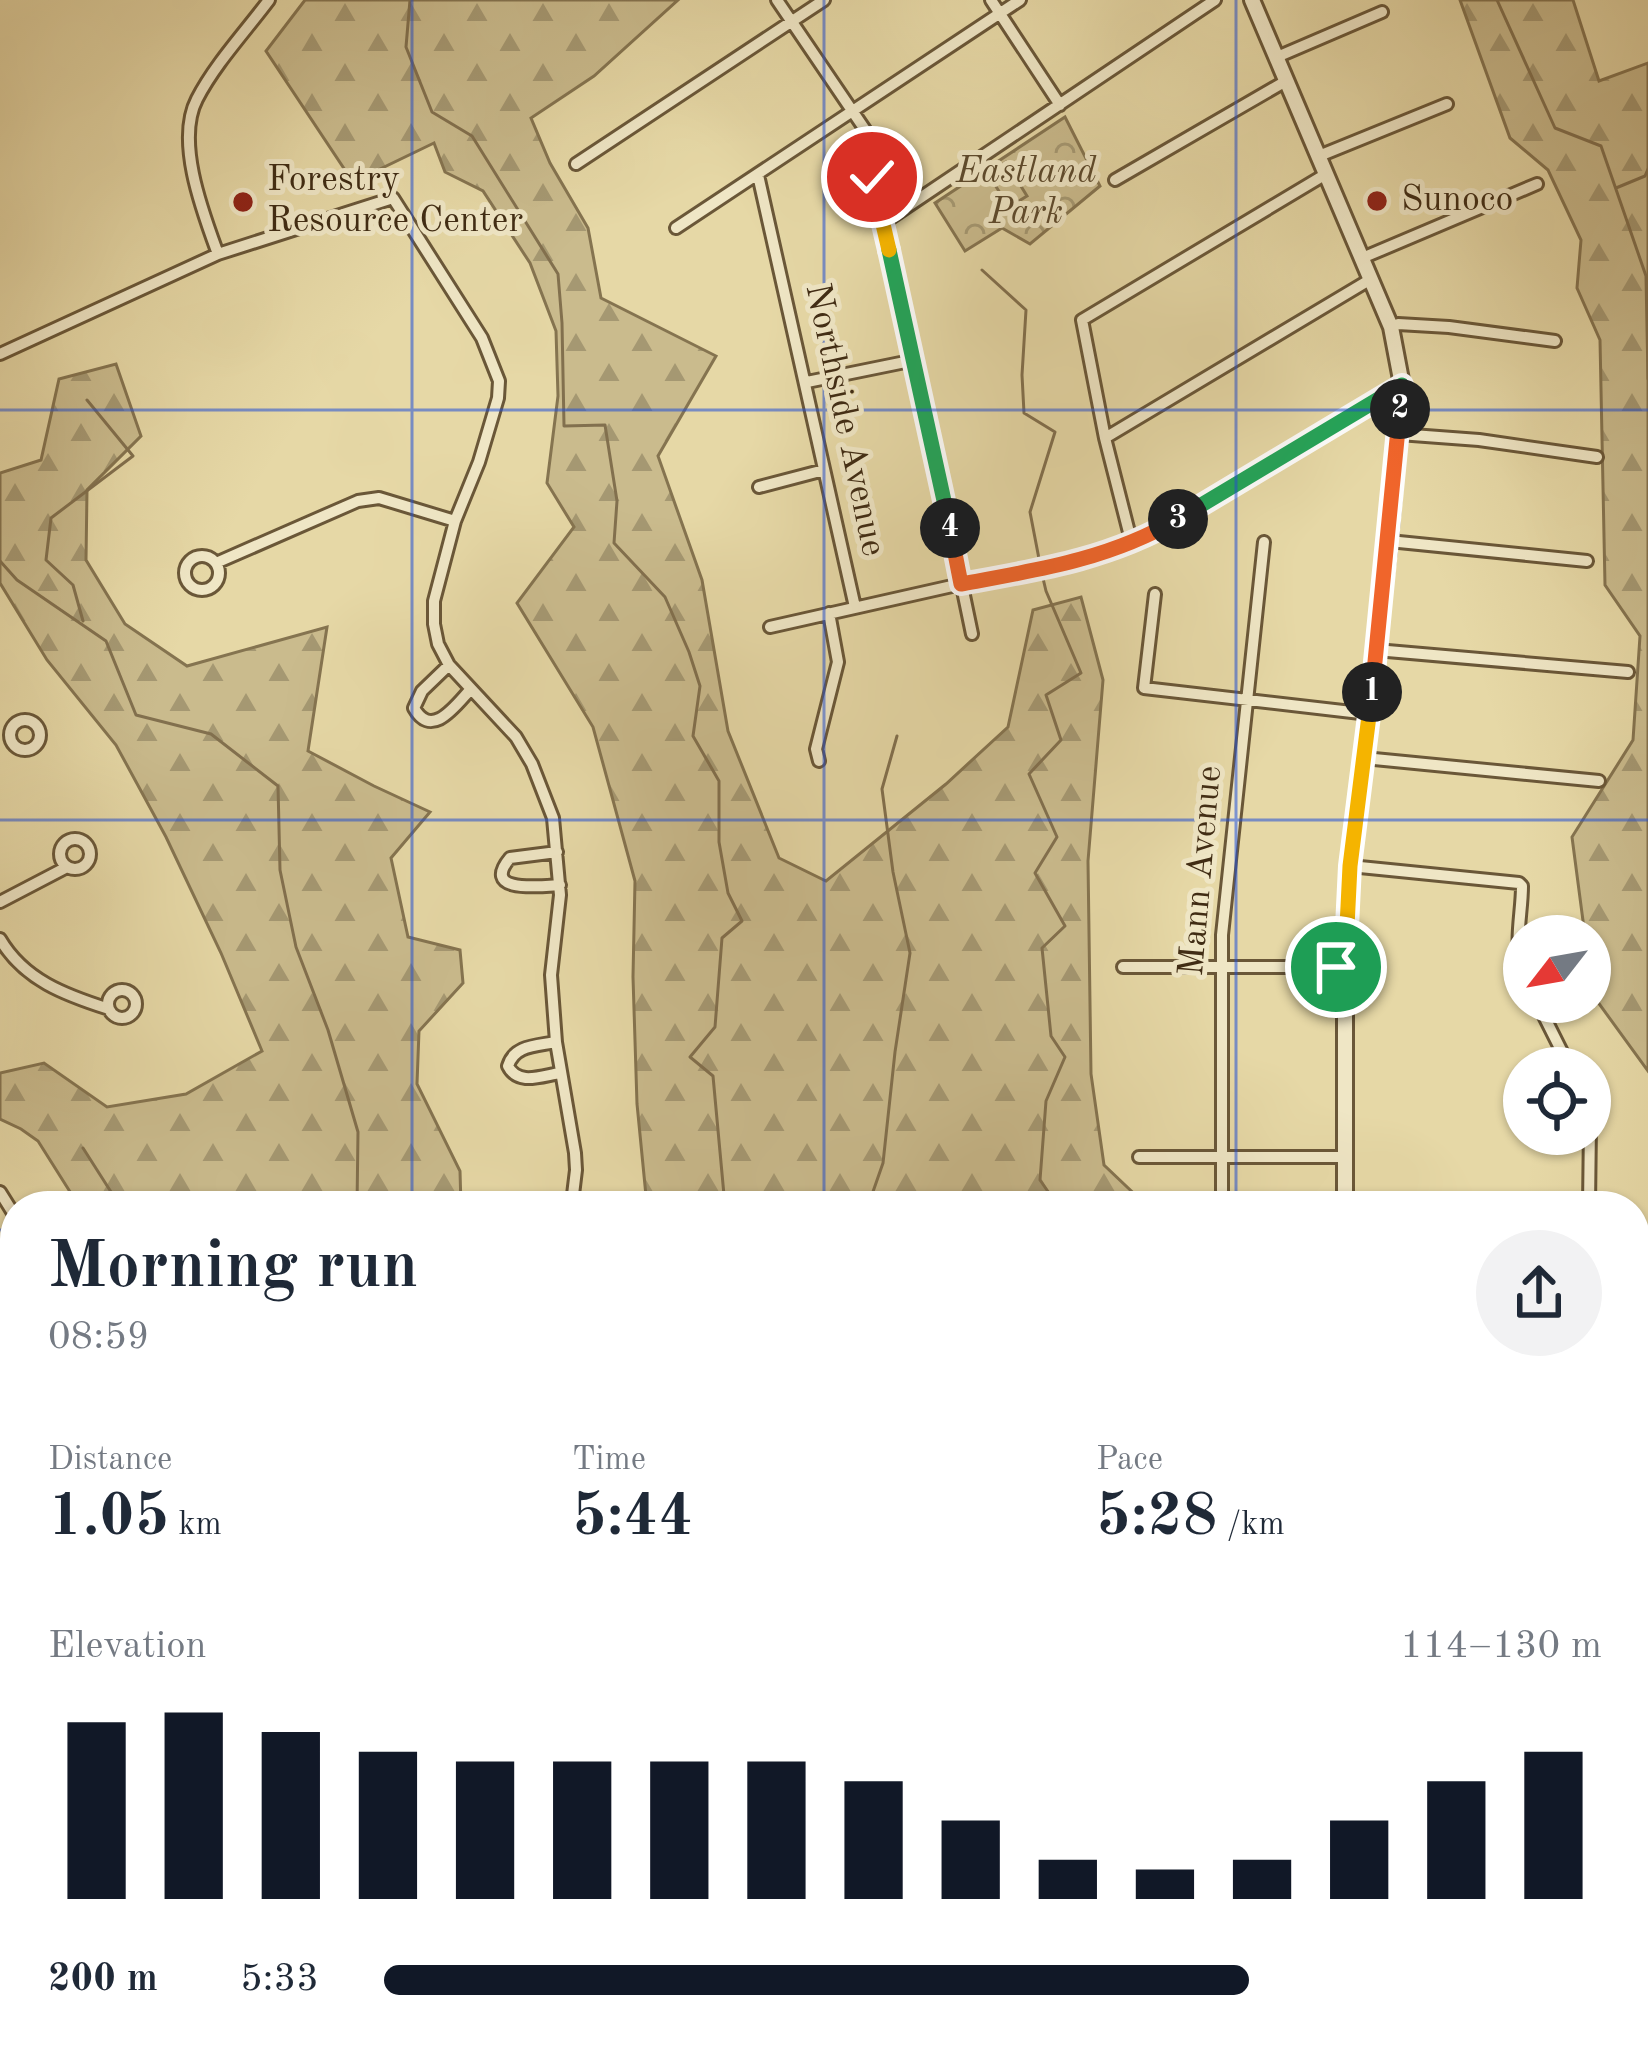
<!DOCTYPE html>
<meta charset="utf-8">
<style>
:root{--surface:#fff;--page:#f2f2f3;--text:#1f2937;--muted:#747a83;--accent:#111827}
body{margin:0;font-family:"Old Standard TT",serif;background:var(--page);color:var(--text);height:100vh;display:flex;flex-direction:column;font-size:45px;white-space:nowrap}
*{box-sizing:border-box;margin:0}
p{font-size:39px;color:var(--muted)}
.icon{flex:none;width:66px;height:66px;fill:none;stroke:currentColor;stroke-width:2;stroke-linecap:round;stroke-linejoin:round}
.map{position:relative;flex:1;overflow:hidden}
.sheet{position:absolute;left:0px;top:1191px;width:1650px;height:861px;display:flex;flex-direction:column;background:var(--surface);border-radius:48px 48px 0 0;box-shadow:0 3px 9px #0004}
.sheet>*{flex:none}
.needle{width:78px;rotate:239deg}
.buttons{position:absolute;left:1503px;top:915px;display:grid;gap:24px}
.buttons a{display:grid;place-items:center;width:108px;height:108px;border-radius:50%;background:var(--surface);box-shadow:0 3px 9px #0004;font-size:60px}
.pin{position:absolute;display:grid;place-items:center;width:102px;height:102px;color:#fff;margin:-51px;border:6px solid #fff;border-radius:50%;box-shadow:0 3px 12px #0007}
.km{position:absolute;width:60px;height:60px;margin:-30px;border-radius:50%;background:#222;color:#fff;font-size:33px;line-height:60px;text-align:center}
.round{display:grid;place-items:center;flex:none;width:126px;height:126px;border-radius:63px;background:var(--page)}
.summary{display:flex;align-items:center;justify-content:space-between;height:204px;padding:0 48px}
h1{font-size:66px;font-weight:800;line-height:90px}
.figures{display:grid;grid-template-columns:repeat(3,1fr);gap:18px;height:204px;padding:12px 48px}
.figures div{display:grid;align-content:center}
.figures b{font-size:60px;font-weight:800}
.figures small{font-size:33px;font-weight:400}
.figures p{font-size:33px}
.chart{height:336px;padding:24px 48px}
.chart p{display:flex;justify-content:space-between}
.chart svg{width:100%;height:216px;margin-top:12px;stroke:var(--accent);stroke-width:6}
ul{padding:0 48px;list-style:none;font-size:39px}
li{display:grid;grid-template-columns:192px 144px 1fr;align-items:center;height:90px}
li i{height:30px;border-radius:15px;background:var(--accent)}
.map>svg:first-child{display:block}
</style>
<div class="map">
<svg width="1648" height="2050" viewBox="0 0 1648 2050">
<defs>
<pattern id="forest-firs" width="22" height="20" patternUnits="userSpaceOnUse" patternTransform="scale(3)"><rect width="22" height="20" fill="#cabb8d"/><path d="M5 1l3.5 6h-7zM16 11l3.5 6h-7z" fill="#a59872"/></pattern>
<pattern id="park-crowns" width="20" height="18" patternUnits="userSpaceOnUse" patternTransform="scale(3)"><rect width="20" height="18" fill="#cabb8d"/><path d="M2 6a3 3 0 1 1 6 0M12 15a3 3 0 1 1 6 0" fill="none" stroke="#a59872"/></pattern>
</defs>
<rect width="100%" height="100%" fill="#e6d8a6"/>
<filter id="stains"><feTurbulence type="fractalNoise" baseFrequency=".00167" numOctaves="4"/><feColorMatrix values="0 0 0 0 .2 0 0 0 0 .09 0 0 0 0 .02 0 0 0 .5 -.17"/></filter>
<radialGradient id="worn" r=".72"><stop offset=".6" stop-color="#630" stop-opacity="0"/><stop offset="1" stop-color="#630" stop-opacity=".3"/></radialGradient>
<path fill="url(#forest-firs)" stroke="#857450" stroke-width="3" d="M305,0h373l-84,76 -63,42 19,45 38,65 13,70 115,58 -58,100 44,124 26,151 51,127 47,23 120,-97 62,-57 25,-117 48,-13 22,83 -15,181 3,213 13,91 43,41h-500l-10,-102 -4,-127 2,-96 -42,-154 -76,-124 57,-76 -27,-44 11,-87 -2,-65 -26,-68 -47,-72 -38,-19 -11,-29 -81,39 -87,-131z
M1460,0h113l26,81 49,-18v1008l-56,-77 -2,-58h-5l-13,-99 61,-97 7,-104 -35,-51 -5,-245 -23,-52 4,-48 -33,-70 -38,-32z
M116,364l25,72 -54,54 -1,70 39,64 62,42 140,-39 -19,124 66,35 56,26 -39,46 17,79 52,13 3,33 -44,48 -2,53 43,87 1,35h-382l-41,-65 -17,-12 -21,-10v-46l44,-10 63,44 79,-13 76,-43 -41,-98 -55,-116 -50,-92 -69,-85 -47,-77v-110l41,-13 18,-81z
M1648,1291v559l-13,23v-418z
M15,1766v271h1038l-7,13h-1046v-281z"/>
<path fill="url(#park-crowns)" stroke="#857450" stroke-width="3" d="M1065,117l35,69 -70,58 -28,-16 -37,23 -30,-48z"/>
<path fill="#cabb8d" stroke="#857450" stroke-width="3" d="M1006,162l21,34 -18,11 -21,-33z"/>
<g fill="none" stroke-linecap="round" stroke-linejoin="round">
<path stroke="#82704e" stroke-width="3" d="M410,0l-4,47 26,65 40,24 86,138 4,49 2,103 41,-1 12,76 -3,42 51,54 24,55 11,34 -7,50 26,45v61l9,51 14,28 -20,17 -7,89 -25,30 23,19 12,130
M1497,0l58,128 46,18 45,130 2,103
M1616,188l29,-12 3,-7
M982,270l44,40 -4,65 2,38 31,19 -25,80 10,52
M0,561l17,19 89,61 30,74 75,19 67,52 2,84 16,77 32,83 30,102 -1,74
M1042,574l4,17 35,82 -35,22 15,45 -32,34 28,63 -22,36 30,53 -23,22 9,88 14,21 -19,44 -6,79 18,26
M83,621l-10,-36 -27,-25 5,-42 82,-62 -46,-56
M83,1148l37,58
M868,1206l15,-43 12,-111 15,-99 -17,-81 -11,-83 15,-53
M30,2050l-1,-3 8,-10
M243,2050l1,-13
M636,2050l2,-13
M925,2050l4,-13"/>
<defs>
<path id="minor" d="M777,0l95,140 -3,17 3,20 43,183 57,274
M991,0l69,105
M1277,57l105,-45
M872,140l41,63
M1319,156l128,-52
M576,164l248,-164
M758,175l97,432
M1115,180l171,-99
M883,223l332,-223
M676,228l344,-228
M218,254c-15,-41 -43,-113 -21,-155 18,-35 48,-67 72,-99
M1362,258l175,-74
M1391,327l7,-3 51,3 106,14
M0,354l218,-100 175,-56 89,140 17,43 -1,17 -19,64 -24,59 -21,80v23l4,20 11,21 67,72 16,27 21,54 7,77 -9,80 5,67 19,111 1,17 -4,33
M807,382l108,-22
M1399,434l80,6 118,17
M1105,438l266,-159
M759,487l65,-17
M1389,541l198,20
M1132,544l-27,-106 -23,-118 244,-146
M185 573a17 17 0 1 1 34 0a17 17 0 1 1-34 0Z
M216,563l142,-62 21,-3 76,23
M1155,594l-11,94 225,26
M770,627l191,-43 85,-16 86,-24 270,-159
M1376,650l252,22
M449,665l-27,26 -8,17c18,32 42,-3 57,-19
M10 735a15 15 0 1 1 30 0a15 15 0 1 1-30 0Z
M1364,758l235,23
M819,761l-3,-12 22,-87 -9,-49
M60 854a15 15 0 1 1 30 0a15 15 0 1 1-30 0Z
M557,852l-47,6c-30,36 31,28 50,27
M1350,866l169,17 3,3c0,29 -9,59 2,85
M0,902l67,-35
M0,939c24,41 65,56 109,70
M1123,967h222
M108 1004a14 14 0 1 1 28 0a14 14 0 1 1-28 0Z
M1537,1002l33,66
M556,1042c-20,4 -42,3 -48,24 10,20 33,10 52,7
M1139,1157h206
M0,1192l15,24
M549,1206l12,-6 14,6
M1222,1206v-271l42,-393
M1589,1206l1,-82
M0,1259l15,-9
M0,1566l15,-16"/>
<path id="tertiary" d="M1252,0l139,327 11,58 -13,156 -39,325 -5,101v239
M1532,2037l8,13"/>
<path id="motorway" d="M1635,1918l13,-22
M1635,1978l13,-21
M1436,2050l3,-13
M1557,2050l7,-13
M1592,2050l8,-13"/>
</defs>
<use href="#minor" stroke="#6a5738" stroke-width="16"/>
<use href="#tertiary" stroke="#6a5738" stroke-width="20"/>
<use href="#motorway" stroke="#402c14" stroke-width="24"/>
<use href="#minor" stroke="#efe6c5" stroke-width="10"/>
<use href="#tertiary" stroke="#efe6c5" stroke-width="14"/>
<use href="#motorway" stroke="#e6d8a6" stroke-width="18"/>
</g>
<g fill="none" stroke-linecap="round" stroke-linejoin="round">
<defs>
<path id="split-1" d="M1336,967h9l5,-101 22,-174"/>
<path id="split-2" d="M1372,692l28,-283"/>
<path id="split-3" d="M1178,519l224,-134 -2,24"/>
<path id="split-4" d="M950,528l11,56c77,-14 149,-25 217,-65"/>
<path id="split-5" d="M889,250l61,278"/>
<path id="split-6" d="M872,177l17,73"/>
</defs>
<use href="#split-1" stroke="#fff" stroke-width="24"/>
<use href="#split-2" stroke="#fff" stroke-width="24"/>
<use href="#split-3" stroke="#fff" stroke-width="24"/>
<use href="#split-4" stroke="#fff" stroke-width="24"/>
<use href="#split-5" stroke="#fff" stroke-width="24"/>
<use href="#split-6" stroke="#fff" stroke-width="24"/>
<use href="#split-1" stroke="#f5b400" stroke-width="15"/>
<use href="#split-2" stroke="#f0652b" stroke-width="15"/>
<use href="#split-3" stroke="#22a559" stroke-width="15"/>
<use href="#split-4" stroke="#f0652b" stroke-width="15"/>
<use href="#split-5" stroke="#22a559" stroke-width="15"/>
<use href="#split-6" stroke="#f5b400" stroke-width="15"/>
</g>
<path fill="none" stroke="#1d4ed8" stroke-width="3" stroke-opacity="0.55" d="M412,0v1206M824,0v1206M1236,0v1206M0,410h1648M0,820h1648M0,1230h15M1635,1230h13M0,1640h15M1635,1640h13M412,2037v13M824,2037v13M1236,2037v13"/>
<g fill="#8f2418" stroke="#efe6c5" stroke-width="4.5">
<circle cx="1377" cy="201" r="12"/>
<circle cx="243" cy="202" r="12"/>
</g>
<g text-anchor="middle" dominant-baseline="central" stroke-width="10" stroke-linejoin="round" paint-order="stroke">
<g font-size="36" font-style="italic" fill="#5c492c" stroke="#efe6c5">
<text x="1026" y="173">Eastland<tspan x="1026" dy="41">Park</tspan></text>
</g>
<g font-size="36" fill="#402c14" stroke="#efe6c5" text-anchor="start">
<text x="267" y="181">Forestry<tspan x="267" dy="41">Resource Center</tspan></text>
<text x="1401" y="201">Sunoco</text>
</g>
<g font-size="36" fill="#402c14" stroke="#efe6c5">
<text transform="translate(844 420) rotate(78)">Northside Avenue</text>
<text transform="translate(1202 871) rotate(-85)">Mann Avenue</text>
</g>
</g>
<rect width="100%" height="100%" filter="url(#stains)"/>
<rect width="100%" height="100%" fill="url(#worn)"/>
</svg>
<div class="buttons">
<a><svg class="needle" viewBox="-14 -14 28 28"><path d="M0-13l5 13h-10z" fill="#e53935"/><path d="M0 13l5-13h-10z" fill="#747a83"/></svg></a>
<a><svg class="icon" aria-label="locate" viewBox="0 0 24 24"><circle cx="12" cy="12" r="6"/><path d="M12 2v4M12 18v4M2 12h4M18 12h4"/></svg></a>
</div>
<div class="pin" style="left:1336px;top:967px;background:#1e9e55"><svg class="icon" aria-label="arrive" viewBox="0 0 24 24"><path d="M6 21V4h12l-3 4 3 4H6"/></svg></div>
<div class="pin" style="left:872px;top:177px;background:#d93025"><svg class="icon" aria-label="check" viewBox="0 0 24 24"><path d="M5 12l5 5 9-10"/></svg></div>
<b class="km" style="left:1372px;top:692px">1</b>
<b class="km" style="left:1400px;top:409px">2</b>
<b class="km" style="left:1178px;top:519px">3</b>
<b class="km" style="left:950px;top:528px">4</b>
<section class="sheet">
<div class="summary"><div><h1>Morning run</h1><p>08:59</p></div><a class="round"><svg class="icon" aria-label="share" viewBox="0 0 24 24"><path d="M12 15V3M7 8l5-5 5 5M5 13v7h14v-7"/></svg></a></div>
<div class="figures">
<div><p>Distance</p><b>1.05<small> km</small></b></div>
<div><p>Time</p><b>5:44</b></div>
<div><p>Pace</p><b>5:28<small> /km</small></b></div>
</div>
<div class="chart"><p><span>Elevation</span>114–130 m</p>
<svg viewBox="0 0 160 44" preserveAspectRatio="none"><path d="M5 44V8M15 44V6M25 44V10M35 44V14M45 44V16M55 44V16M65 44V16M75 44V16M85 44V20M95 44V28M105 44V36M115 44V38M125 44V36M135 44V28M145 44V20M155 44V14"/></svg>
</div>
<ul>
<li><b>200 m</b>5:33<i style="width:71%"></i></li>
</ul>
</section>
</div>
